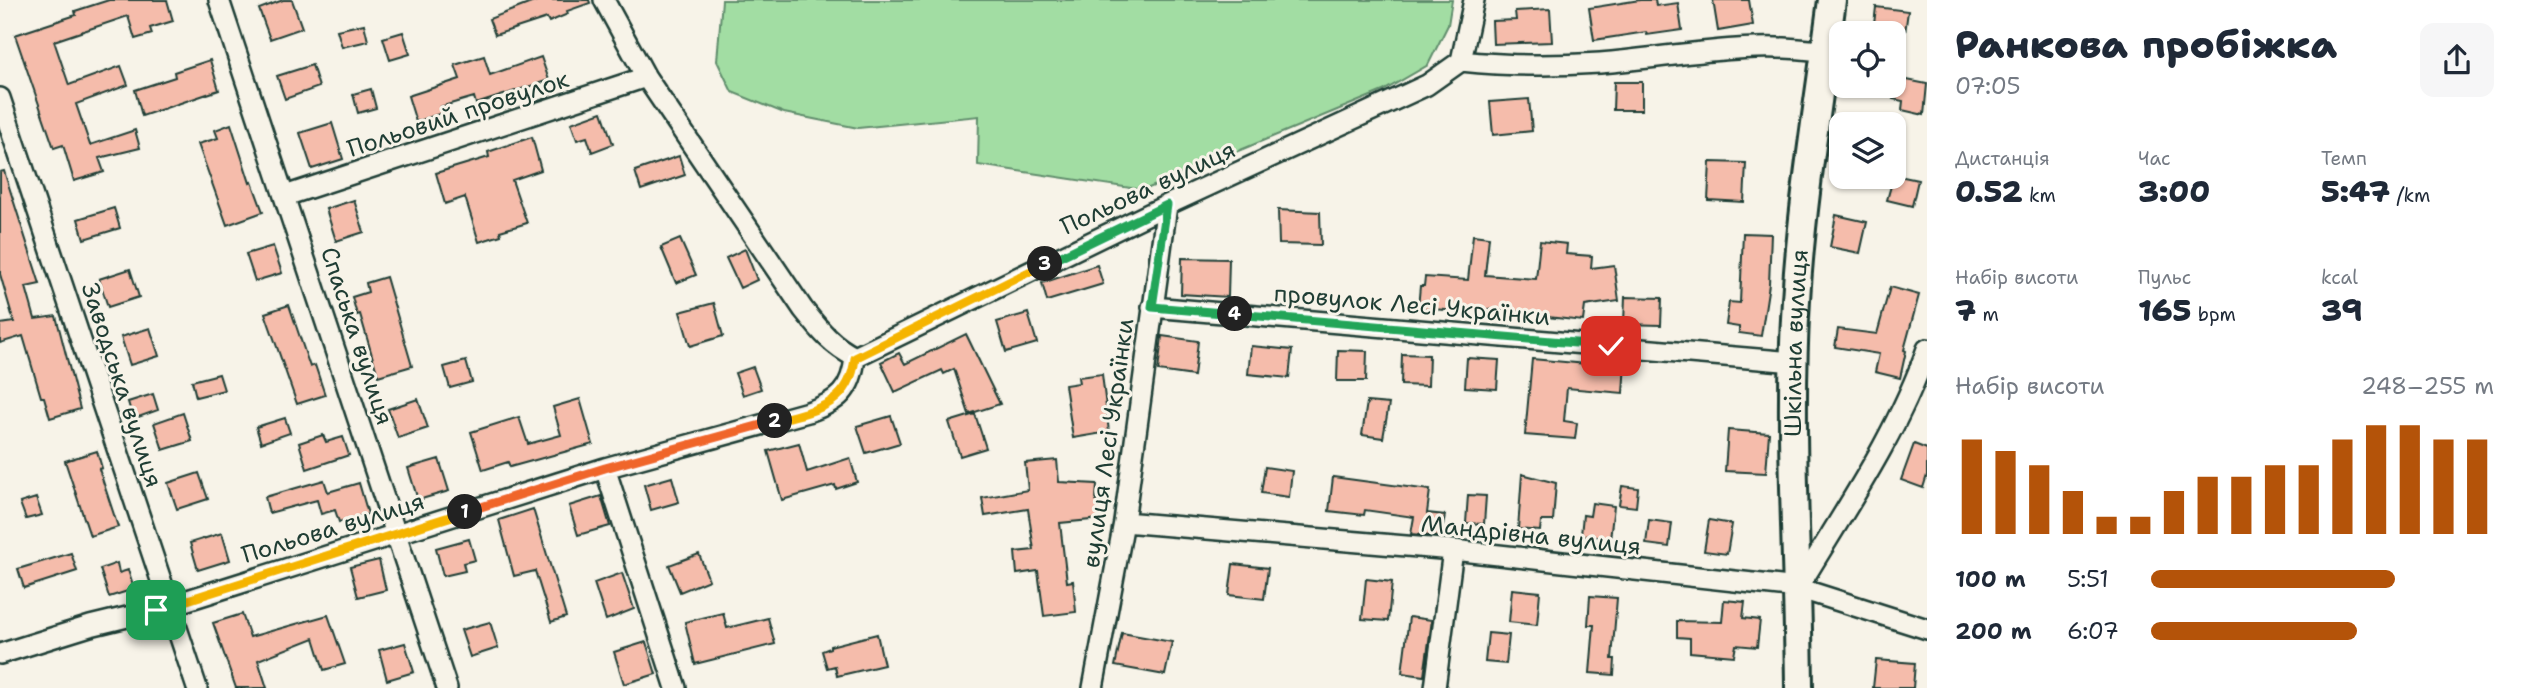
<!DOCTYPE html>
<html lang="uk">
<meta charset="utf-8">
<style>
:root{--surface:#fff;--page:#f6f6f7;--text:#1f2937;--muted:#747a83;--accent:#b45309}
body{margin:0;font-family:"Shantell Sans",sans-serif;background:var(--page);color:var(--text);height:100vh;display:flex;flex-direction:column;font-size:26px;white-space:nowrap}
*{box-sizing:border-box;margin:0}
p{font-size:23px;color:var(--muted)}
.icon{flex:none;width:38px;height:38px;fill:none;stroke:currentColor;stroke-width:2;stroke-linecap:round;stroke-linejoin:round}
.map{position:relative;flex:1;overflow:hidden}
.sheet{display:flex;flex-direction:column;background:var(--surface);width:595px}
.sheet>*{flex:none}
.fabs{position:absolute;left:1829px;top:21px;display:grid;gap:14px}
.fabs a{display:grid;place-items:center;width:77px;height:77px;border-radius:14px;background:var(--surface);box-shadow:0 2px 5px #0004;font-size:35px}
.pin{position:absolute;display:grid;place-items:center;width:60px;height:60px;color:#fff;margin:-30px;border-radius:14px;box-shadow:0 4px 10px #0006}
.km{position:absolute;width:35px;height:35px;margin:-18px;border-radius:50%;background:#222;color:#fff;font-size:19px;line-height:35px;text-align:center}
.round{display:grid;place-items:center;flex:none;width:74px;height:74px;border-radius:14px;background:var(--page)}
.head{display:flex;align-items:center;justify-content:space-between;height:119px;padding:0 28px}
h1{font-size:38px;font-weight:800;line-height:52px}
.stats{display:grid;grid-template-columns:repeat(3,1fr);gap:10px;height:119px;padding:7px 28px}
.stats div{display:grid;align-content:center}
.stats b{font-size:30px;font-weight:800}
.stats small{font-size:19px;font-weight:400}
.stats p{font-size:19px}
.chart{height:196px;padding:14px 28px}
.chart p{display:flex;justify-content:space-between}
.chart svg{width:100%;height:126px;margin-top:7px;stroke:var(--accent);stroke-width:6}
ul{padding:0 28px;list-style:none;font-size:23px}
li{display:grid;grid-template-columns:112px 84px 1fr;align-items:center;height:52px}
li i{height:18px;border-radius:9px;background:var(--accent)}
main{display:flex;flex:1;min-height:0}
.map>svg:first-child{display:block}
</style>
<main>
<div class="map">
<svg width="1927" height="688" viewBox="0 0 1927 688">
<rect width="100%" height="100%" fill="#f7f3e8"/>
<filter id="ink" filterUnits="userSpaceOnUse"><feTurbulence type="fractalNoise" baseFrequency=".0143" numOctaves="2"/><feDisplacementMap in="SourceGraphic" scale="14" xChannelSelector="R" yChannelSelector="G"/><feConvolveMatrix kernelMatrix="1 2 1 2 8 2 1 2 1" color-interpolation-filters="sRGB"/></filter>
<g filter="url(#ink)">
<path fill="#a2dda3" stroke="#608d6c" stroke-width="2" d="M722,0h730l-4,25 -20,40 -45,26 -239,99 -166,-25 1,-49 -121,12 -74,-15 -52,-21 -15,-31z"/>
<path fill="#f5bcab" stroke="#1f3d34" stroke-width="2" d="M109,0h58l6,21 -23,7 2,6 -17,5 -7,-23 -74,25 15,44 52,-19 7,19 -52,19 14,41 45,-15 5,18 -41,10 5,14 -30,9 -11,-36 -9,3 -39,-113 61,-20 -1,-4z
M283,0h9l10,28 -32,11 -11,-30z
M539,0h50l1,3 -23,8 1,3 -19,8 -2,-4 -52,17 -6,-16z
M1640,0h15l1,6 22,-3 4,27 -35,5 -1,-3 -52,8 -5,-32z
M1713,0h36l4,25 -35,6z
M1876,7l32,4 -3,22h-32z
M1550,9l2,33 -59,2 -1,-23 24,-1 -1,-9z
M364,24l4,17 -26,6 -5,-17z
M403,32l7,22 -20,6 -7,-22z
M484,56l6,19 51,-18 8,23 -73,24 -2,-7 -34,10 2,6 -26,9 -8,-26 52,-17 -5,-14z
M210,60l9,30 -77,26 -7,-26 40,-13 -1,-5z
M312,65l7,22 -34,12 -8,-23z
M1897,78l30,6 -3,31 -22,-5 1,-9 -10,-2z
M1614,82h28v28h-29z
M371,89l5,19 -18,5 -5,-19z
M1529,99l3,32 -39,4 -3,-33z
M602,112l11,32 -21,8 -5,-15 -10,3 -6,-17z
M332,123l11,36 -31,10 -12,-36z
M231,124l19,59 2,-1 11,30 -36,13 -29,-81 20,-6 -3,-8z
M532,137l9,33 -29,10 15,43 -27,8 1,4 -22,7 -14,-45 -20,7 -9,-31 53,-16 -1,-5z
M679,156l6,19 -44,15 -6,-19z
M1710,162l36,1 -2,39 -36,-2z
M4,171l36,113 -14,3 9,32 21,-3 24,93 -30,9 -6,-21h-3l-18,-61 -23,7v-19l14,-2 -14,-48v-102z
M1894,175l24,5 -6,26 -25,-6z
M354,200l10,32 -28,9 -10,-32z
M114,208l6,20 -36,11 -6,-20z
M1278,210l42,2 1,33 -42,-1z
M1836,215l31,7 -7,31 -30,-6z
M1743,233l28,1 -2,50 -8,52 -22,-3v-6l-13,-2 3,-23 11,1z
M1473,235l16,2 -4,38 51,4 4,-38 27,3 -1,10 26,2 -1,12 23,-3 5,36 -34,5 -2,15 -35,-4v-3l-89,-7v4l-41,-3 2,-22h4l1,-9 43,3z
M680,239l16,36 -20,8 -15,-36z
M273,246l9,27 -27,8 -9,-27z
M745,249l12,31 -17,8 -14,-30z
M1182,258l47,1 -1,38 -47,-3z
M1097,265l6,19 -56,17 -5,-18z
M130,269l9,28 -31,10 -9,-28z
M386,277l26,89 -34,10 -18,-62 -3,1 -5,-18 16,-5 -2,-9z
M1890,287l29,8 -15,55 2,1 -6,27 -25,-6 4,-18 -44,-7 3,-18 39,5z
M1625,297l37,1 -1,27 -37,-1z
M714,303l9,33 -33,10 -10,-34z
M289,305l21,62 5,-2 10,30 -28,9 -32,-91z
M1028,313l9,30 -31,9 -9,-30z
M150,328l9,28 -29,9 -9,-28z
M966,334l34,70 -31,10 -15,-45 -10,5 -2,-4 -47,22 -14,-30 18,-9 6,11z
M1162,336l36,5 -4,35 -36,-5z
M1251,346l41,4 -3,28 -41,-4z
M1338,350l29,1 -1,30h-29z
M1402,354l27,1 -1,31 -27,-1z
M1467,358l32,2 -2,29 -32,-2z
M1532,359l65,6 1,-4 27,2 -2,30 -56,-5 -3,33 13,2 -2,16 -50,-4z
M466,361l6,21 -22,6 -6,-21z
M753,367l8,22 -18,6 -8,-22z
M219,374l5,16 -28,7 -4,-16z
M1102,374l7,58 -36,6 -8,-53 14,-2 -1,-6z
M153,394l5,16 -25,9 -5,-17z
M418,399l10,29 -30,10 -10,-29z
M580,399l13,45 -83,23 -2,-5 -25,8 -12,-38 48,-15 9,27 33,-9 -8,-28z
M1367,402l22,2 -6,34 -21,-3z
M183,413l9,28 -29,9 -9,-27z
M975,414l11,34 -26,8 -11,-34z
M891,416l9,27 -34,10 -9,-27z
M285,418l5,15 -29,10 -5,-16z
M1728,430l41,3 -3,40 -41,-2z
M323,435l3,7 17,-5 6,18 -42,14 -8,-26z
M799,443l8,29 43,-14 7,24 -21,7 -1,-4 -53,15 -14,-49z
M1914,444l13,5v26l-4,13 -22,-8z
M97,451l5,17 -3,1 19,58 -28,9 -25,-75z
M439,459l10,32 -31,9 -10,-32z
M1057,460l2,22 38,2 -1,17h3l2,18 -41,4 7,59 6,-1 3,31 -32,4 -6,-45 -21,3 -2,-22 19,-2 -6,-41 -43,7 -3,-18 46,-8 -3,-27z
M1265,467l27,4 -3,26 -28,-4z
M199,473l9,26 -31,10 -9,-26z
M1522,474l34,9 -3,38h-12l-1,10 -22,-2z
M672,477l7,25 -28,8 -7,-25z
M1333,477l97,13 -3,23 18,2 -4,22 -30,-3 3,-17 -49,-7 -1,5 -35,-4z
M324,480l4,12 31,-9 9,31 -29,8 -4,-12 -14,4 -4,-14 -48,13 -4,-16z
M1622,486l16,2 -2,19 -17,-2z
M1468,495l18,1 -2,28 -18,-1z
M601,496l9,30 -32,9 -9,-29z
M36,498l6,17 -16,4 -6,-16z
M1592,503l22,3 -4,33 -29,-4 2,-20 7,1z
M533,509l33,108 -15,5 -16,-51 -21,5 -15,-56z
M1649,520l23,3 -3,24 -23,-3z
M1709,520l23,4 -5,30 -23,-3z
M222,533l8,27 -32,10 -8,-27z
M469,539l6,21 -12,3 2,8 -22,5 -7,-28z
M71,553l6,18 -53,17 -6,-19z
M699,554l10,26 -29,12 -11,-27z
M379,560l7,30 -28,7 -8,-30z
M117,563l2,10 9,-3 6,19 -25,8 -9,-28z
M1233,564l35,4 -4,31 -35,-4z
M622,573l12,36 -28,11 -12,-37z
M1366,579l26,3 -4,39 -26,-2z
M1512,589l28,3 -3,33 -28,-3z
M1590,596l27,2 -5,61h3l-1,16 -24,-2 4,-48h-6z
M1724,600l21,2 -2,16 17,2 -3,27 -21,-2 -2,11 -44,-4v-14l-13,-1v-16l45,1z
M723,613l4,15 41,-10 7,26 -80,20 -10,-42z
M242,614l8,23 78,-22 17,49 -21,6 -10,-32 -56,22 9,28h-31l-23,-65z
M1409,617l23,3 -8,56 -22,-3z
M490,622l8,26 -28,9 -9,-27z
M1122,633l50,9 -7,33 -50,-9z
M1488,633l21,2 -3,29 -21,-2z
M877,634l7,31 -47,11 -2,-10 -8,2 -5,-17 8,-3v-2z
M646,642l10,32 -32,10 -10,-32z
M405,643l9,29 -27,8 -8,-30z
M1876,660l39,3 -2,25h-40z"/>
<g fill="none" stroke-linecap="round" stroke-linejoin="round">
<defs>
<path id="street" d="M219,0l228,688
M604,0l42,77 157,232c16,20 28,36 52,48
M1461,61c46,5 94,5 139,2 76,-6 149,-23 225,-11
M0,98l197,590
M285,196l361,-119
M1152,307l642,55
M855,357l312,-152 260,-120 34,-24 13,-61
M605,468l71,220
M1124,522l329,28 345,38 129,41
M1798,588c46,-77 99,-153 129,-239
M0,654l90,-28 66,-16 449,-142 203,-56c30,-10 44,-22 47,-55
M1093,688l31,-166 43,-317
M1435,688l18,-138"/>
<g id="secondary">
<path id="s1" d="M1799,688c-1,-129 -11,-259 -3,-388 6,-100 23,-200 36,-300"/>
</g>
</defs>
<use href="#street" stroke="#1f3d34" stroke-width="24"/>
<use href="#secondary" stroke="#1f3d34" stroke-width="32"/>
<use href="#street" stroke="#f7f3e8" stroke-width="19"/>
<use href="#secondary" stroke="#f7f3e8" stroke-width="26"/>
</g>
</g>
<g fill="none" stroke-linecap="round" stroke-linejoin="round" filter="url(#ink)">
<defs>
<path id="split-1" d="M156,610l309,-98"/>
<path id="split-2" d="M465,512l140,-44 170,-47"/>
<path id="split-3" d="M775,421c40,-11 75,-15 80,-63l190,-94"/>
<path id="split-4" d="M1045,264l122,-59 -15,102 83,7"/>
<path id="split-5" d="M1235,314l376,32"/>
</defs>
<use href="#split-1" stroke="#fff" stroke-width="14"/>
<use href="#split-2" stroke="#fff" stroke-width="14"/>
<use href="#split-3" stroke="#fff" stroke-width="14"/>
<use href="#split-4" stroke="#fff" stroke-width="14"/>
<use href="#split-5" stroke="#fff" stroke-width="14"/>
<use href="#split-1" stroke="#f5b400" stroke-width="9"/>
<use href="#split-2" stroke="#f0652b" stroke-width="9"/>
<use href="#split-3" stroke="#f5b400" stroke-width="9"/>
<use href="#split-4" stroke="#22a559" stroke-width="9"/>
<use href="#split-5" stroke="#22a559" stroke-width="9"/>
</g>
<g text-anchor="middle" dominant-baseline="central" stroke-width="6" stroke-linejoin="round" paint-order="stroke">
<g font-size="24" fill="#1f3d34" stroke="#f7f3e8">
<text transform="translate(458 114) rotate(-18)">Польовий провулок</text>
<text transform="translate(1148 188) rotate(-25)">Польова вулиця</text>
<text transform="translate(1412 305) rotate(5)">провулок Лесі Українки</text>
<text transform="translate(357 336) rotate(72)">Спаська вулиця</text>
<text stroke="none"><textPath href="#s1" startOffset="345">Шкільна вулиця</textPath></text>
<text transform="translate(122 385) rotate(72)">Заводська вулиця</text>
<text transform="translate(1108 443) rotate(-82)">вулиця Лесі Українки</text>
<text transform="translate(333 528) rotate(-17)">Польова вулиця</text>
<text transform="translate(1531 535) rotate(6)">Мандрівна вулиця</text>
</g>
</g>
</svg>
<div class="fabs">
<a><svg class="icon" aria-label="locate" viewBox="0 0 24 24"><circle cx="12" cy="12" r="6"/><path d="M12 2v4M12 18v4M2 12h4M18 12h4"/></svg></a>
<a><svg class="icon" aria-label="layers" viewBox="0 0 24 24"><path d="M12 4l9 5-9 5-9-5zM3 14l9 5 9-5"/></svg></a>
</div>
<div class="pin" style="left:156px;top:610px;background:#1e9e55"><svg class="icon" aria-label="arrive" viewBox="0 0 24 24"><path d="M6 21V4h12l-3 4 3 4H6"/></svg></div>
<div class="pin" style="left:1611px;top:346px;background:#d93025"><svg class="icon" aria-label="check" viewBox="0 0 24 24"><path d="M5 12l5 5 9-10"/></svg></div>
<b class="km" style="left:465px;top:512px">1</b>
<b class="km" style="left:775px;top:421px">2</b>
<b class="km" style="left:1045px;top:264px">3</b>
<b class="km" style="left:1235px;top:314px">4</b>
</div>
<section class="sheet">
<div class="head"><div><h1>Ранкова пробіжка</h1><p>07:05</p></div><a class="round"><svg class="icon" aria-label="share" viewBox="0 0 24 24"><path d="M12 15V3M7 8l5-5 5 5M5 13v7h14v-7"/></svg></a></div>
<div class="stats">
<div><p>Дистанція</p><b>0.52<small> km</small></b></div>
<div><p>Час</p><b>3:00</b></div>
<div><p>Темп</p><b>5:47<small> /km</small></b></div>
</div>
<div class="stats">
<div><p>Набір висоти</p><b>7<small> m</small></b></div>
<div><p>Пульс</p><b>165<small> bpm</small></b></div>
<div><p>kcal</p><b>39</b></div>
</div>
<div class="chart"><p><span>Набір висоти</span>248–255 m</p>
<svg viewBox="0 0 160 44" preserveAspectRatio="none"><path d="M5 44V11M15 44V15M25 44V20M35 44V29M45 44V38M55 44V38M65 44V29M75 44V24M85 44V24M95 44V20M105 44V20M115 44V11M125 44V6M135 44V6M145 44V11M155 44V11"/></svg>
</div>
<ul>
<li><b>100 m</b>5:51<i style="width:71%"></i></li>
<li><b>200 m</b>6:07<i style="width:60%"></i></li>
</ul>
</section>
</main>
